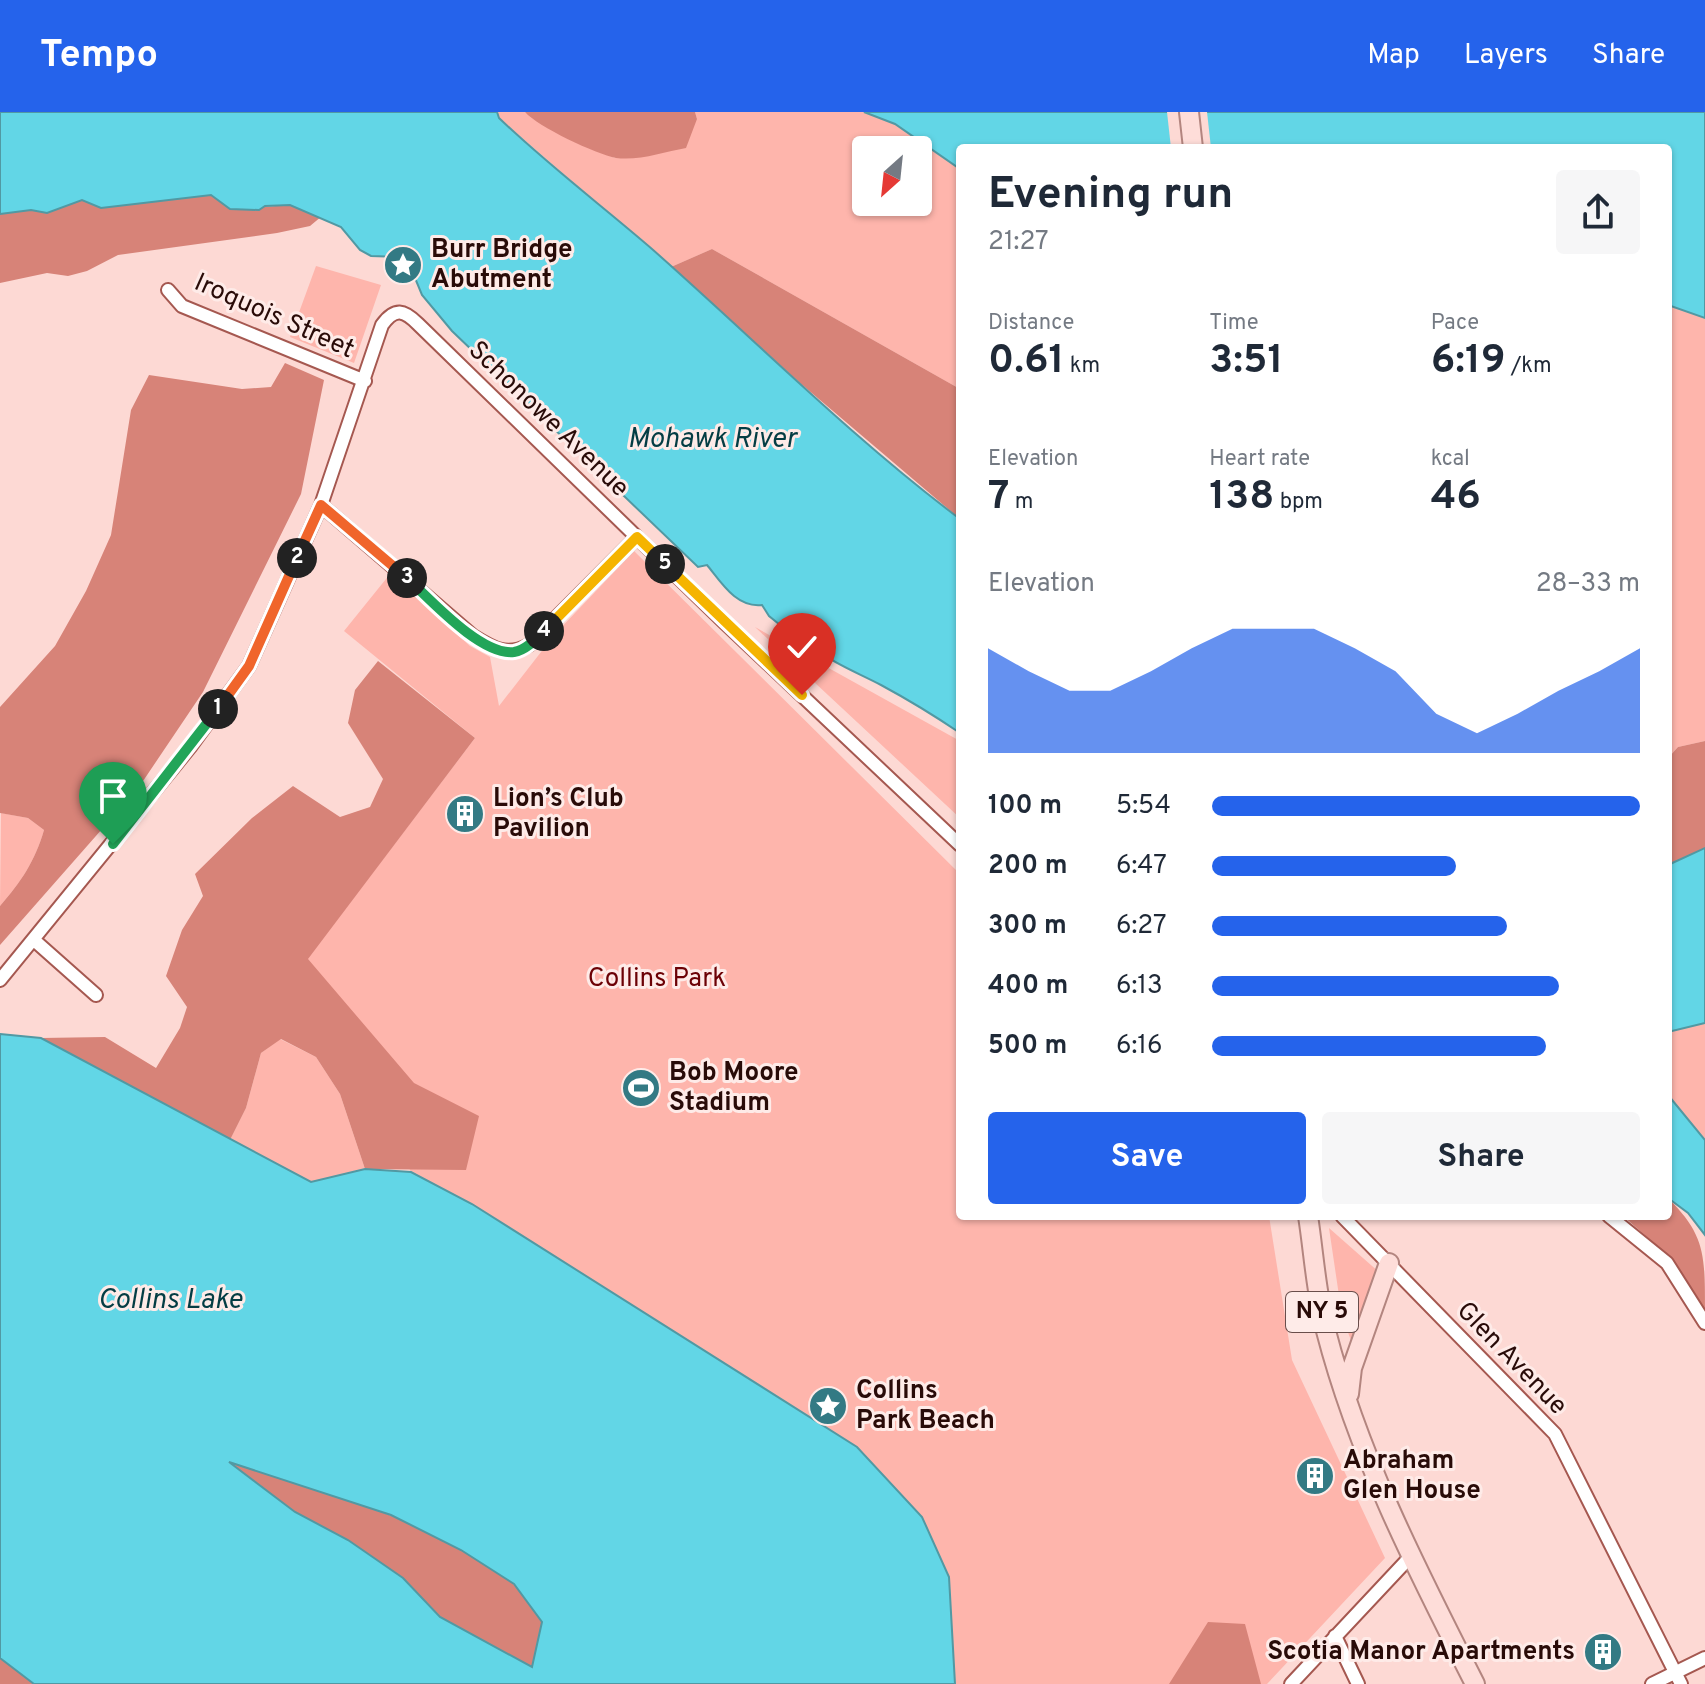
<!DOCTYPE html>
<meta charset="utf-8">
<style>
:root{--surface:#fff;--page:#f6f6f7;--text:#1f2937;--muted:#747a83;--accent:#2563eb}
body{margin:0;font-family:Overpass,sans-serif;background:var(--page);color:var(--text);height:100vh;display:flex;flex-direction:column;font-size:30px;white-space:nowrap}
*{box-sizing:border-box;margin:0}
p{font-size:26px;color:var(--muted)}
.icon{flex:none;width:44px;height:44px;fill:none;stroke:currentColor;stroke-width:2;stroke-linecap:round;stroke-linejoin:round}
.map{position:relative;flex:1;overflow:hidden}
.details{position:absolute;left:956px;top:32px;width:716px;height:1076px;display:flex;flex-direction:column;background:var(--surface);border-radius:8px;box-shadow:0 2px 6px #0004}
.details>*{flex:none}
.needle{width:52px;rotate:207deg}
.tools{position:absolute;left:852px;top:24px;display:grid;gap:16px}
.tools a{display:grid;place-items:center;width:80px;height:80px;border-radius:8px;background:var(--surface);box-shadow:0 2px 6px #0004;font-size:40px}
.pin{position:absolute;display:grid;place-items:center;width:68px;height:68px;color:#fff;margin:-82px -34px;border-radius:50% 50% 50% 0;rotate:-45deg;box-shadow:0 0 8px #0007}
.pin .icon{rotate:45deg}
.km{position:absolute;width:40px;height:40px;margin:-20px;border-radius:50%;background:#222;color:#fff;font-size:22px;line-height:40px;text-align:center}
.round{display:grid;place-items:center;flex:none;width:84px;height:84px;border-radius:8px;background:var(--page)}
.summary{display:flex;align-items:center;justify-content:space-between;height:136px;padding:0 32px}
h1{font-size:44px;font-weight:700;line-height:60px}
.figures{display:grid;grid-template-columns:repeat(3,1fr);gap:12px;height:136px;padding:8px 32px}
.figures div{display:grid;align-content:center}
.figures b{font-size:40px;font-weight:700}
.figures small{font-size:22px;font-weight:400}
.figures p{font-size:22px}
.chart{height:224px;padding:16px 32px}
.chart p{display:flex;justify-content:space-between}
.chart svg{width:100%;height:144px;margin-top:8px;fill:var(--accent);opacity:.7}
.action{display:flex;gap:16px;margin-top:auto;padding:16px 32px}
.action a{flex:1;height:92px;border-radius:8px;background:var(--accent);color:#fff;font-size:32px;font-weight:700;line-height:92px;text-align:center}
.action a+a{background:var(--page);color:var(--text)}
ul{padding:0 32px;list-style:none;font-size:26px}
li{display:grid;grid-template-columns:128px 96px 1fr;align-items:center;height:60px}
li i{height:20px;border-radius:10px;background:var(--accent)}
header{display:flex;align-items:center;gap:48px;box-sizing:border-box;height:112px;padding:0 40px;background:var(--accent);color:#fff}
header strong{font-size:38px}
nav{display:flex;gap:44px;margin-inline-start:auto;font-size:28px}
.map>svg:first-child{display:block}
</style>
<header>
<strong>Tempo</strong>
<nav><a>Map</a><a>Layers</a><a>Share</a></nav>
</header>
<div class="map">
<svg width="1705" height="1572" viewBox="0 0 1705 1572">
<rect width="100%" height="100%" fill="#fdd9d4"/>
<path fill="#feb5ac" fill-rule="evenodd" d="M497,0h28l43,26 47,20 82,-39 -2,-7h169l31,12 65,45v220l-248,-140 -41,18 -172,-149zM866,38h52v52h-52z
M316,154l65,19 -27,78 -64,-26z
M1668,193l37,13v423l-27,6 -10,11z
M634,439l326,323v342h309l23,144 93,198 -118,126h-312l-6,-107 -27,-60 -65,-70 -385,-243 -61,-32 -104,-213 168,-221 -131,-107 46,-57 80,72 20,11 9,49 56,-72z
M755,515l205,114v77z
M1,701l27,5 16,12c-9,31 -23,52 -44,76z
M1705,911v117l-37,-45v-63z
M280,927l36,18 24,37 25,75 -54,13 -81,-42 16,-32 15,-55z
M1329,1116l51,45 -27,73 -11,-30z"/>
<path fill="#d78378" d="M525,0h170l2,7 -11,29c-22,4 -47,13 -70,10 -20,-4 -78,-31 -91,-46z
M211,83l20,14 59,-4 32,11 -12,10 -33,7 -159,22 -31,16 -19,5 -21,-3 -47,10v-69l31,-4 16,3 35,-13 19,8z
M712,137l248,140v130l-160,-136 -129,-116z
M285,251l39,17 -23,114 -98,198 -64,95 -139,158v-39c21,-24 35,-45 44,-76l-16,-12 -28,-5v-106l55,-61 31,-55 25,-56 20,-125 18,-35 93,14 29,-2z
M378,549l97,77 -167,221 106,124 65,33 -13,54 -101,-1 -25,-75 -24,-37 -35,-18 -20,14 -15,55 -16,32 -189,-102 64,-1 51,31 24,-40 7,-21 -21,-31 16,-46 21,-34 -8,-22 57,-56 41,-32 47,31 30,-10 13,-28 -35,-56 7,-33z
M1705,629v107l-37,17v-107l10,-11z
M1668,1086c37,37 37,56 37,112l-35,-53 -47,-41h45z
M227,1349c95,33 205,56 285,122 12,10 21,27 30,39l-10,45 -92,-50 -37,-39 -55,-38 -53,-27z
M1208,1510l37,2 16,60h-92z
M0,1546l34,26h-34z"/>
<path fill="#62d6e6" stroke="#5199a3" stroke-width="2" fill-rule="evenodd" d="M0,0h497l2,6c49,47 102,87 153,131 102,90 199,188 308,270v214c-25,-17 -53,-34 -79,-48 -30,-16 -67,-28 -85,-58l-11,2 -16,-13 -7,-11c-26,3 -41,-23 -55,-40l-9,2 -246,-236 -30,-36 -14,-34 -7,-4 -30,-1 -11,-6 -19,-23 -51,-22 -25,1 -6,4 -29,-1 -19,-14 -110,13 -19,-8 -35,13 -16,-3 -31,4z
M864,0h841v206l-37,-13v-157h-708v21l-65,-45z
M1705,736v175l-37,9v-167z
M0,922l41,4 270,144 54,-13 46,3 61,32 385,243 65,70 27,60 6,107h-921l-34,-26zM229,1350l162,53 70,35 53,34 28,38 -10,45 -92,-50 -37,-39 -55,-38 -53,-28z
M1668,983l37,45v95l-17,-22 -20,-15z"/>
<path fill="#fdd9d4" d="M1167,0h40l4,36h-40z"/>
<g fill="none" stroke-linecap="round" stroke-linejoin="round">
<defs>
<path id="street" d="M168,178l14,16 183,75
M321,393l152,131c21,13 34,21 56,9l108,-108
M34,828l62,55
M0,868l190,-233 59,-81 72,-161 61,-180c13,-18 22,-15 36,-1l305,297 237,224
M1342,1104l213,218 126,250
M1609,1104l58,47 38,60
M1335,1524l23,48
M1291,1572l120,-128
M1652,1572l53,-26"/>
<path id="primary" d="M1189,0l4,36
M1308,1104c6,38 8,78 18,115 32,124 91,239 149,353
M1349,1282l3,-26 37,-105"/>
</defs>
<use href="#street" stroke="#a55850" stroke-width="16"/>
<use href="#primary" stroke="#b3857f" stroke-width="22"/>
<use href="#street" stroke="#fff" stroke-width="12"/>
<use href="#primary" stroke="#feddd9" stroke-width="18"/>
</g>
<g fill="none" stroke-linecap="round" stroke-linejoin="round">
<defs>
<path id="split-1" d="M113,732l105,-135"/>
<path id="split-2" d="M218,597l31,-43 48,-108"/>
<path id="split-3" d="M297,446l24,-53 86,73"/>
<path id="split-4" d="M407,466c23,21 74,78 107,74 12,-2 22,-13 30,-21"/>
<path id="split-5" d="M544,519l93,-94 28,27"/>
<path id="split-6" d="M665,452l137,131"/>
</defs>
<use href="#split-1" stroke="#fff" stroke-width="16"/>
<use href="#split-2" stroke="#fff" stroke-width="16"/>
<use href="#split-3" stroke="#fff" stroke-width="16"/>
<use href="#split-4" stroke="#fff" stroke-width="16"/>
<use href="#split-5" stroke="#fff" stroke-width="16"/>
<use href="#split-6" stroke="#fff" stroke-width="16"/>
<use href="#split-1" stroke="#22a559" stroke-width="10"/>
<use href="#split-2" stroke="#f0652b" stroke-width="10"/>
<use href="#split-3" stroke="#f0652b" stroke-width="10"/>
<use href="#split-4" stroke="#22a559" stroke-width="10"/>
<use href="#split-5" stroke="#f5b400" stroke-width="10"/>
<use href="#split-6" stroke="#f5b400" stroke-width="10"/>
</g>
<defs>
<symbol id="sight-disc" viewBox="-11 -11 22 22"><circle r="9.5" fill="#337a84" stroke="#feebe8"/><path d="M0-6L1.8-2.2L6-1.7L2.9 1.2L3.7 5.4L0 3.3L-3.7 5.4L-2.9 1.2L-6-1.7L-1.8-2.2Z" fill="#fff"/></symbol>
<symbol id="building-disc" viewBox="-11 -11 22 22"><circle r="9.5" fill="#337a84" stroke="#feebe8"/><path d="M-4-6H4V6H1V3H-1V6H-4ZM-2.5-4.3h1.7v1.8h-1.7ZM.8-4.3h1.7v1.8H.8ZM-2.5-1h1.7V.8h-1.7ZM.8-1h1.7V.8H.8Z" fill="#fff"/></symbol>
<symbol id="stadium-disc" viewBox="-11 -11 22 22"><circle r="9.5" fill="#337a84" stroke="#feebe8"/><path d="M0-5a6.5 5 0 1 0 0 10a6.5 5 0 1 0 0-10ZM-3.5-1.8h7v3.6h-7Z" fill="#fff"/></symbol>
</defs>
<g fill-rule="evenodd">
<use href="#sight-disc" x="381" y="131" width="44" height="44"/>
<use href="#building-disc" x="443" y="680" width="44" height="44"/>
<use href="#stadium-disc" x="619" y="954" width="44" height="44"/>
<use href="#sight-disc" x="806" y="1272" width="44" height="44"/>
<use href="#building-disc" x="1293" y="1342" width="44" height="44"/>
<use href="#building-disc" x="1581" y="1518" width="44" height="44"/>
</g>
<g text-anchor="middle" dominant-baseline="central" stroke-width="6" stroke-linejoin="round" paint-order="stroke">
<rect fill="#feebe8" stroke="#694e4b" stroke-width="2" x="1286" y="1180" width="72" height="40" rx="6"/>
<g font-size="24" font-weight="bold" fill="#290b08">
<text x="1322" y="1200">NY 5</text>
</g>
<g font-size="26" font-weight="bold" fill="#290b08" stroke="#feebe8" text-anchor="start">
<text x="431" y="138">Burr Bridge<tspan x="431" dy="30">Abutment</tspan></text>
<text x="493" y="687">Lion’s Club<tspan x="493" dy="30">Pavilion</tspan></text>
<text x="669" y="961">Bob Moore<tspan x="669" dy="30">Stadium</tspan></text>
<text x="856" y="1279">Collins<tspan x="856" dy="30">Park Beach</tspan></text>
<text x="1343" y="1349">Abraham<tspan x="1343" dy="30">Glen House</tspan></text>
<text x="1575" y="1540" text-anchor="end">Scotia Manor Apartments</text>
</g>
<g font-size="26" fill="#290b08" stroke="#feebe8">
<text transform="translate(274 205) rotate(24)">Iroquois Street</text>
<text transform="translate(548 308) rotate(44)">Schonowe Avenue</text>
<text transform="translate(1511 1247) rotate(46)">Glen Avenue</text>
</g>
<g font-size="26" fill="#6c0105" stroke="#feebe8">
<text x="657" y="867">Collins Park</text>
</g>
<g font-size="28" font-style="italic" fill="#043d44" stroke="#feebe8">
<text x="712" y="328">Mohawk River</text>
<text x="170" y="1189">Collins Lake</text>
</g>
</g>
</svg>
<div class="tools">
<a><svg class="needle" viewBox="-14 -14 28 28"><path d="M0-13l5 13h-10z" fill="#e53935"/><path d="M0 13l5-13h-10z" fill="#747a83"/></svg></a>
</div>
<div class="pin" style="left:113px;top:732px;background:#1e9e55"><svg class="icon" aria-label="arrive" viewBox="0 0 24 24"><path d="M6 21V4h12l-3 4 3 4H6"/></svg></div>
<div class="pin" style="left:802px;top:583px;background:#d93025"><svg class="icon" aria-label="check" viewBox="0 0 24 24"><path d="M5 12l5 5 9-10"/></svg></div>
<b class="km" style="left:218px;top:597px">1</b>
<b class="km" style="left:297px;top:446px">2</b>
<b class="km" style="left:407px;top:466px">3</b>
<b class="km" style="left:544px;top:519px">4</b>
<b class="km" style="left:665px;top:452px">5</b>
<section class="details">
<div class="summary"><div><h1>Evening run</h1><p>21:27</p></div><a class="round"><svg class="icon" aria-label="share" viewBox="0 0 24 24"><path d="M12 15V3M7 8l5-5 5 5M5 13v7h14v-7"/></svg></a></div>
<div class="figures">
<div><p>Distance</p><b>0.61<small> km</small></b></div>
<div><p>Time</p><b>3:51</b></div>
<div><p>Pace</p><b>6:19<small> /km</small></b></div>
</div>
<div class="figures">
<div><p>Elevation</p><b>7<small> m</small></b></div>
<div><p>Heart rate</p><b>138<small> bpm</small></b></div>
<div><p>kcal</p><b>46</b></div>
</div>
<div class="chart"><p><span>Elevation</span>28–33 m</p>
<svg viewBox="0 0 160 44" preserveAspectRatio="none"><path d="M0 44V12L10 19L20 25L30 25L40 19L50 12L60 6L70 6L80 6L90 12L100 19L110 32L120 38L130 32L140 25L150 19L160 12V44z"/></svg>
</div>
<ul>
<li><b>100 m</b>5:54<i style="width:100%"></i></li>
<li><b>200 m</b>6:47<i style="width:57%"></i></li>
<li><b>300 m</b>6:27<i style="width:69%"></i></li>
<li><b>400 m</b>6:13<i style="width:81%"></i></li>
<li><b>500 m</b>6:16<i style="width:78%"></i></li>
</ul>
<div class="action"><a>Save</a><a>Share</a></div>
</section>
</div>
